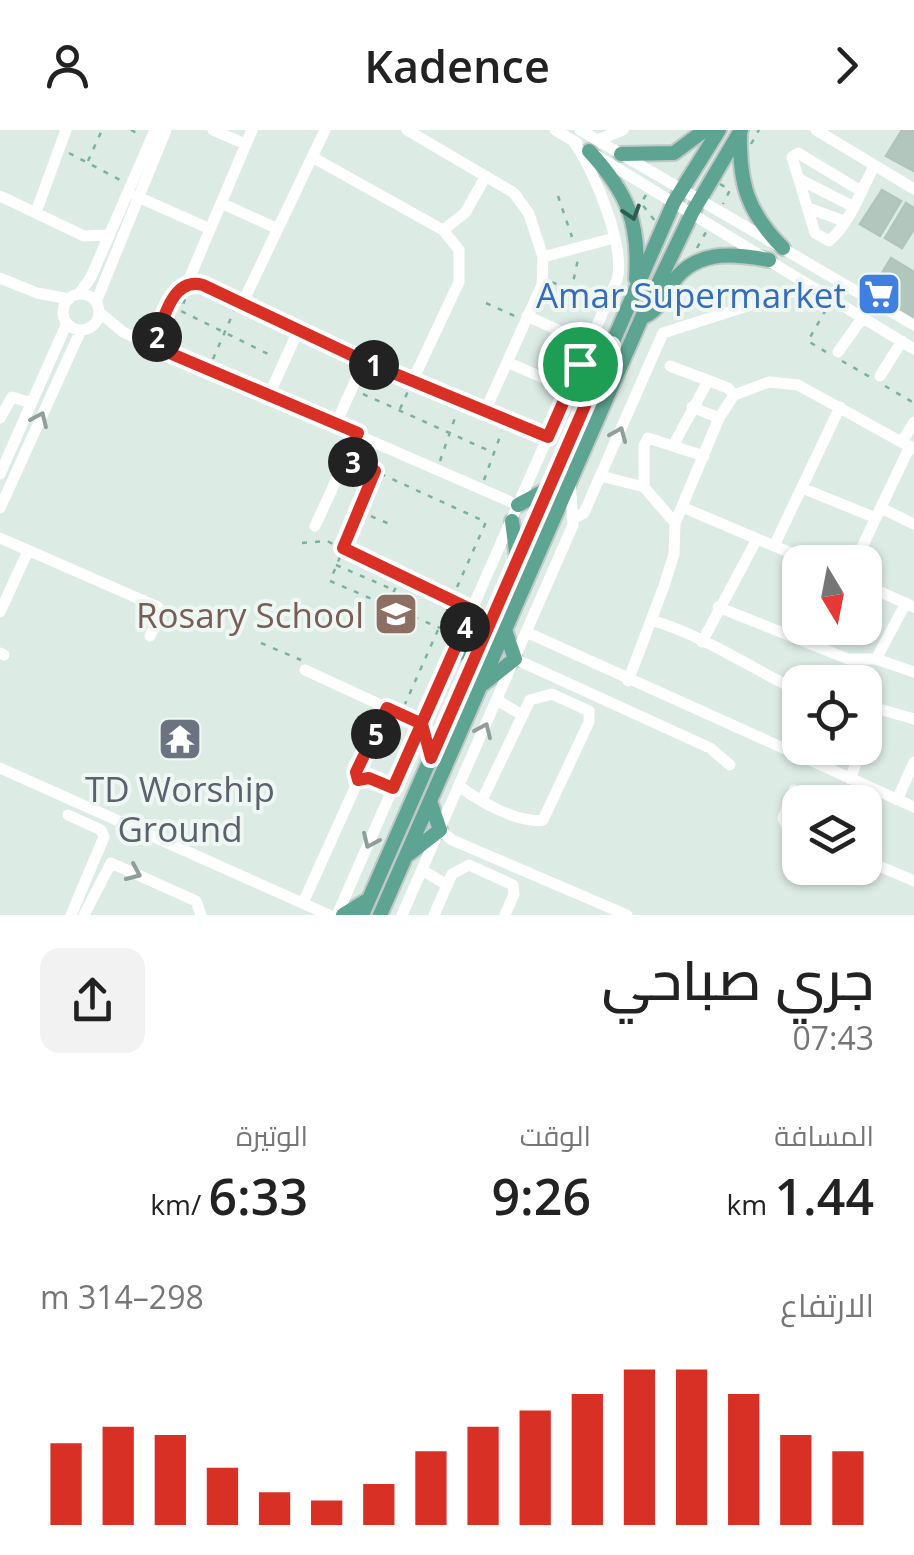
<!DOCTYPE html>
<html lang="ar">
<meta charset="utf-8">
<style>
:root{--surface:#fff;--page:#f2f2f2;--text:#222;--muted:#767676;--accent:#d93025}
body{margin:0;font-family:"Open Sans",Cairo,sans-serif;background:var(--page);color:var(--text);direction:rtl;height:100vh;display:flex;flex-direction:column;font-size:38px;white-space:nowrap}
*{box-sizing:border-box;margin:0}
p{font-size:32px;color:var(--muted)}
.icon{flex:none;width:55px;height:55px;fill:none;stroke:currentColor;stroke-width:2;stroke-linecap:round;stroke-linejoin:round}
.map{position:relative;height:785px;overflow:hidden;direction:ltr}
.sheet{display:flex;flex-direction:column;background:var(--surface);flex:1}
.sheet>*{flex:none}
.needle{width:65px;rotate:170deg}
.tools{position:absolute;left:782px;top:415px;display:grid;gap:20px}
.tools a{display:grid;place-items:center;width:100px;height:100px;border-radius:20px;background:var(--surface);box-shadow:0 2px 8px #0004;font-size:50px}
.pin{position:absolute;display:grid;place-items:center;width:85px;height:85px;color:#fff;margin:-42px;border:5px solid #fff;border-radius:50%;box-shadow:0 2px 10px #0007}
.km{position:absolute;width:50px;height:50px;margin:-25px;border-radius:50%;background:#222;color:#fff;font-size:28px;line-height:50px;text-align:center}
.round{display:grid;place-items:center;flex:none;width:105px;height:105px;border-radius:20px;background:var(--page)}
.summary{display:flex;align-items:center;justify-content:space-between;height:170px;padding:0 40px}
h1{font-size:55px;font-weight:600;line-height:75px}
.figures{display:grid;grid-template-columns:repeat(3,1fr);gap:15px;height:170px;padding:10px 40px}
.figures div{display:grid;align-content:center}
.figures b{font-size:50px;font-weight:600}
.figures small{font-size:28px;font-weight:400}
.figures p{font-size:28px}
.chart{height:280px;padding:20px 40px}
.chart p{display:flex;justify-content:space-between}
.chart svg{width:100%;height:180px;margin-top:10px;stroke:var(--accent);stroke-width:6}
header{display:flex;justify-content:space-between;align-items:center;height:130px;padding:0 40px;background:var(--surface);font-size:45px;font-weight:600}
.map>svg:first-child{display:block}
</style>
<header><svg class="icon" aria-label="forward" viewBox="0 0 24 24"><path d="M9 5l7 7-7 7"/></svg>Kadence<svg class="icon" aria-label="person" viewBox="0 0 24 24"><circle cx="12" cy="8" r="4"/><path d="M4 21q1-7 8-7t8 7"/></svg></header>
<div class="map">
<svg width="914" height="785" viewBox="0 0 914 785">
<rect width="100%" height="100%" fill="#ddebe5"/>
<path fill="#b2c6be" stroke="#afc5bc" stroke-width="2.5" d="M902,0h12v41l-28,-15z
M882,60l19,11 -21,35 -20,-12z
M906,73l8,5v21l-12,19 -17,-10z
M891,128l23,14v47l-44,-26z"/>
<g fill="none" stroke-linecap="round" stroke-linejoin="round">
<defs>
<path id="major" d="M740,3c-1,50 7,79 43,115
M589,21c38,41 51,71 47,128
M621,24l53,-1 31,-23
M643,187c14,-6 18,-16 26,-29 23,-39 62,-35 100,-28
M580,234l30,-17
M518,375l30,-16
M512,391l5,38
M451,528l32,-19
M483,554l32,-25 -9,-26
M422,594l9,32
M409,724l31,-24 -10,-29
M343,785l23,-14
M362,785l312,-713 45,-72
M380,785l262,-598 50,-104 49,-83"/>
</defs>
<use href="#major" stroke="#c0c8c6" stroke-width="18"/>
<path stroke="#7ab2a0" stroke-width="2.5" stroke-dasharray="5 8" stroke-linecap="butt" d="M131,0l9,5
M751,14l8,-14
M69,23l55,29
M88,31l14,-31
M720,54l10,6 -7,14
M646,65l-5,8 14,18
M558,66l14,41
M697,118l9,-16
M552,152l42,21
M571,162l7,-33
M185,169l-4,12 93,46
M486,173l33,15
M826,222l-18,-11 20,-35
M213,229l21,-48
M842,231l28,16
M885,256l29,17
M363,264l131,59
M400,279l9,-20
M440,331l17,-49
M357,333l129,59 -81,182
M375,343l-45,108 110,47
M484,350l18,-49
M359,381l35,15
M302,413l25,-2 135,64
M336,435l58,25
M388,474l13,-28
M261,513l40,17"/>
<path stroke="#fff" stroke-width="11" d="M213,0l32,14
M407,0l107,63 15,21 14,43 -1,28 -57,126
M555,0l22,13
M580,0l334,195
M816,0l98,59
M597,10l26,-10
M597,26l317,193
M312,27l131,73 16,20v32l-47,100
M799,49l53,27
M861,61l-63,-38 -6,4 23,76 14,8c20,-16 33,-52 45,-75
M0,66l84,40 25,-1
M136,66l74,33
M221,73l57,26
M808,78l36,13
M36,82l30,-82
M443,100l22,-17 21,-37
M543,127l71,-19
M0,148l37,15 32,6
M187,154l65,-154
M79,164l12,-17 64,-147
M63 182a18 18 0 1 1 36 0a18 18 0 1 1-36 0Z
M96,172l70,-172
M242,174l83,-174
M99,182l24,20 30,14 365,159
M527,186l62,28
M153,216l24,-56 20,-7 215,99 136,55
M838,222l25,-35
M507,232l62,27
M670,236l58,22 6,7
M880,246l22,-35
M269,265l29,-64
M692,277l27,11
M0,288l12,-21 19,6
M336,294l28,-63
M902,312l12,-20
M674,314l34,-63
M0,344l67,-151
M601,346l43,11 31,36
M644,357v-41l4,-8 56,18
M802,358l74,30
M682,377l130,55
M0,378l81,-178
M881,378l33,16
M574,388l10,-5 79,-180 147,-47
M315,396l43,-93
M0,408l158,69 3,6 -11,23
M774,416l66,-139
M855,432l55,-116
M865,455l49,22
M718,477l130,52h28l38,13
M0,482l28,-61
M651,490c52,15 100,48 149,72
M526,502l388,175
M702,512l55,-103
M0,523l4,2
M515,529l195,89 20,17
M876,529l30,-56
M305,540l117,54
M628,551l36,-95 10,-32 1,-31 44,-105 15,-23 35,-13 29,3 116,64
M497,570l25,15
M865,575l49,14
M0,638l329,147
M362,638l8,7 -5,7 -7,-1 -2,-9 31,-64
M850,649l9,-23 -5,-8
M459,656c20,15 59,38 84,34l46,-98v-11l-37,-17 -22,6 -48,100
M794,660l-11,28 4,9 13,6
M897,670l17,-38
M68,685l33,15 3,7 -33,78
M440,700l12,10 175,75
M865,730l49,21
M422,740l25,15
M303,773l55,-122
M84,785l27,-52 85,38 5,14
M337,785l280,-635c9,-33 -23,-111 -44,-139
M402,785l171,-390 -3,-45
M434,785l18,-41 17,-9 44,20 1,9 -9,21"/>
<use href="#major" stroke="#5da592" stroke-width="14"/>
</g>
<defs><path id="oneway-chevron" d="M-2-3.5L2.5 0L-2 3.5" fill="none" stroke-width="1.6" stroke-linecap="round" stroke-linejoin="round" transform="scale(2.5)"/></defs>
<use stroke="#305c50" href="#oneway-chevron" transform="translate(632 83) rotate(72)"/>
<g stroke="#8e9e9a">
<use href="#oneway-chevron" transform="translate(40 289) rotate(-66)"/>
<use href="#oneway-chevron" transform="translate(619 304) rotate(-67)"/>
<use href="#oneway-chevron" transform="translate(484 600) rotate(-66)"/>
<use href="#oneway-chevron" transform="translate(370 711) rotate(114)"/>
<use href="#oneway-chevron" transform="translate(134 743) rotate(24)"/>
</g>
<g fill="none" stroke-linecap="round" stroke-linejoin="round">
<defs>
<path id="route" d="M580,234l-32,73 -184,-76 -161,-76c-32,-9 -40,38 -50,61l205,87 -12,25 29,13 -32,77 129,62c-26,59 -53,119 -79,178l-24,-10 -11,2 -2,-8 31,-64 35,16 9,34 180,-412 -31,18"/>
</defs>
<use href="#route" stroke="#fff" stroke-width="20"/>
<use href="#route" stroke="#d93025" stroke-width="12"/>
</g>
<defs>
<symbol id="supermarket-square" viewBox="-11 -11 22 22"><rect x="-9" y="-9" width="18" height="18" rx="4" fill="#3f7fe0" stroke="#eef7f3"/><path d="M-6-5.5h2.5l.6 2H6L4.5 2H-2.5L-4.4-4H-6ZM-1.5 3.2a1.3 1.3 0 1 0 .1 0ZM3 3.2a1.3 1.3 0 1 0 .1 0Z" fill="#fff"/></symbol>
<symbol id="school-square" viewBox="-11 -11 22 22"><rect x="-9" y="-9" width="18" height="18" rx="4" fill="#8d6e63" stroke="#eef7f3"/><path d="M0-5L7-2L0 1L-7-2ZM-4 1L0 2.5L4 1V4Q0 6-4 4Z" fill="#fff"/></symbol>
<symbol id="temple-square" viewBox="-11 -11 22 22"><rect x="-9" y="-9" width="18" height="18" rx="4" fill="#6b7280" stroke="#eef7f3"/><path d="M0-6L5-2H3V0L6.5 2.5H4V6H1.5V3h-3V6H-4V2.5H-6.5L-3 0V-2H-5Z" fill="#fff"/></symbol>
</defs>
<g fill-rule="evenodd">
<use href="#supermarket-square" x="854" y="139" width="50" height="50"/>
<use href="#school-square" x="371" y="459" width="50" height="50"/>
<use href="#temple-square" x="155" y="584" width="50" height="50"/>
</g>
<g text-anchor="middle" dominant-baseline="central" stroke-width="8" stroke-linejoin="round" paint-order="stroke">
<g font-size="35" fill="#366cbe" stroke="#eef7f3" text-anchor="end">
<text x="846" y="164">Amar Supermarket</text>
</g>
<g font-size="35" fill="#785e54" stroke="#eef7f3" text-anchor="end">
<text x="364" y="484">Rosary School</text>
</g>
<g font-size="35" fill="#5b616d" stroke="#eef7f3">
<text x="180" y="658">TD Worship<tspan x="180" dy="40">Ground</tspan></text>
</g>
</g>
</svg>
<div class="tools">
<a><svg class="needle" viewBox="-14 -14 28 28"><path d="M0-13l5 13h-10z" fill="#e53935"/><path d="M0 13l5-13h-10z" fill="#767676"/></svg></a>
<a><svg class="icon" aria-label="locate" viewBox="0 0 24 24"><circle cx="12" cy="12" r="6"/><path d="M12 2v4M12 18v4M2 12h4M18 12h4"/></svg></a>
<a><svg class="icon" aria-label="layers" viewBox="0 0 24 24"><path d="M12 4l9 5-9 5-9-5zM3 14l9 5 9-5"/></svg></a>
</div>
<div class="pin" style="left:580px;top:234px;background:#1e9e55"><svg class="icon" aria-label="arrive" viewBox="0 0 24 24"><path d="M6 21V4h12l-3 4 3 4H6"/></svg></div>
<b class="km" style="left:374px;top:235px">1</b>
<b class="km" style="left:157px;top:207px">2</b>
<b class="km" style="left:353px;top:332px">3</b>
<b class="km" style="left:465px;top:497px">4</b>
<b class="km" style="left:376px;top:604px">5</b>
</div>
<section class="sheet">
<div class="summary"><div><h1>جري صباحي</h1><p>07:43</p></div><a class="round"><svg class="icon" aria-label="share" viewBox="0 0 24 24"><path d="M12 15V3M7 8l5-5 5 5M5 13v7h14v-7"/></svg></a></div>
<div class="figures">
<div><p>المسافة</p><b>1.44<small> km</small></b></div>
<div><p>الوقت</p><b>9:26</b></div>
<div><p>الوتيرة</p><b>6:33<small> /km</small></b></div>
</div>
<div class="chart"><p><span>الارتفاع</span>298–314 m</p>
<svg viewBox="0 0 160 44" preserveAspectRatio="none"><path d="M5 44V24M15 44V20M25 44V22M35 44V30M45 44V36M55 44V38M65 44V34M75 44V26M85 44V20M95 44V16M105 44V12M115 44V6M125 44V6M135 44V12M145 44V22M155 44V26"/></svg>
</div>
</section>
